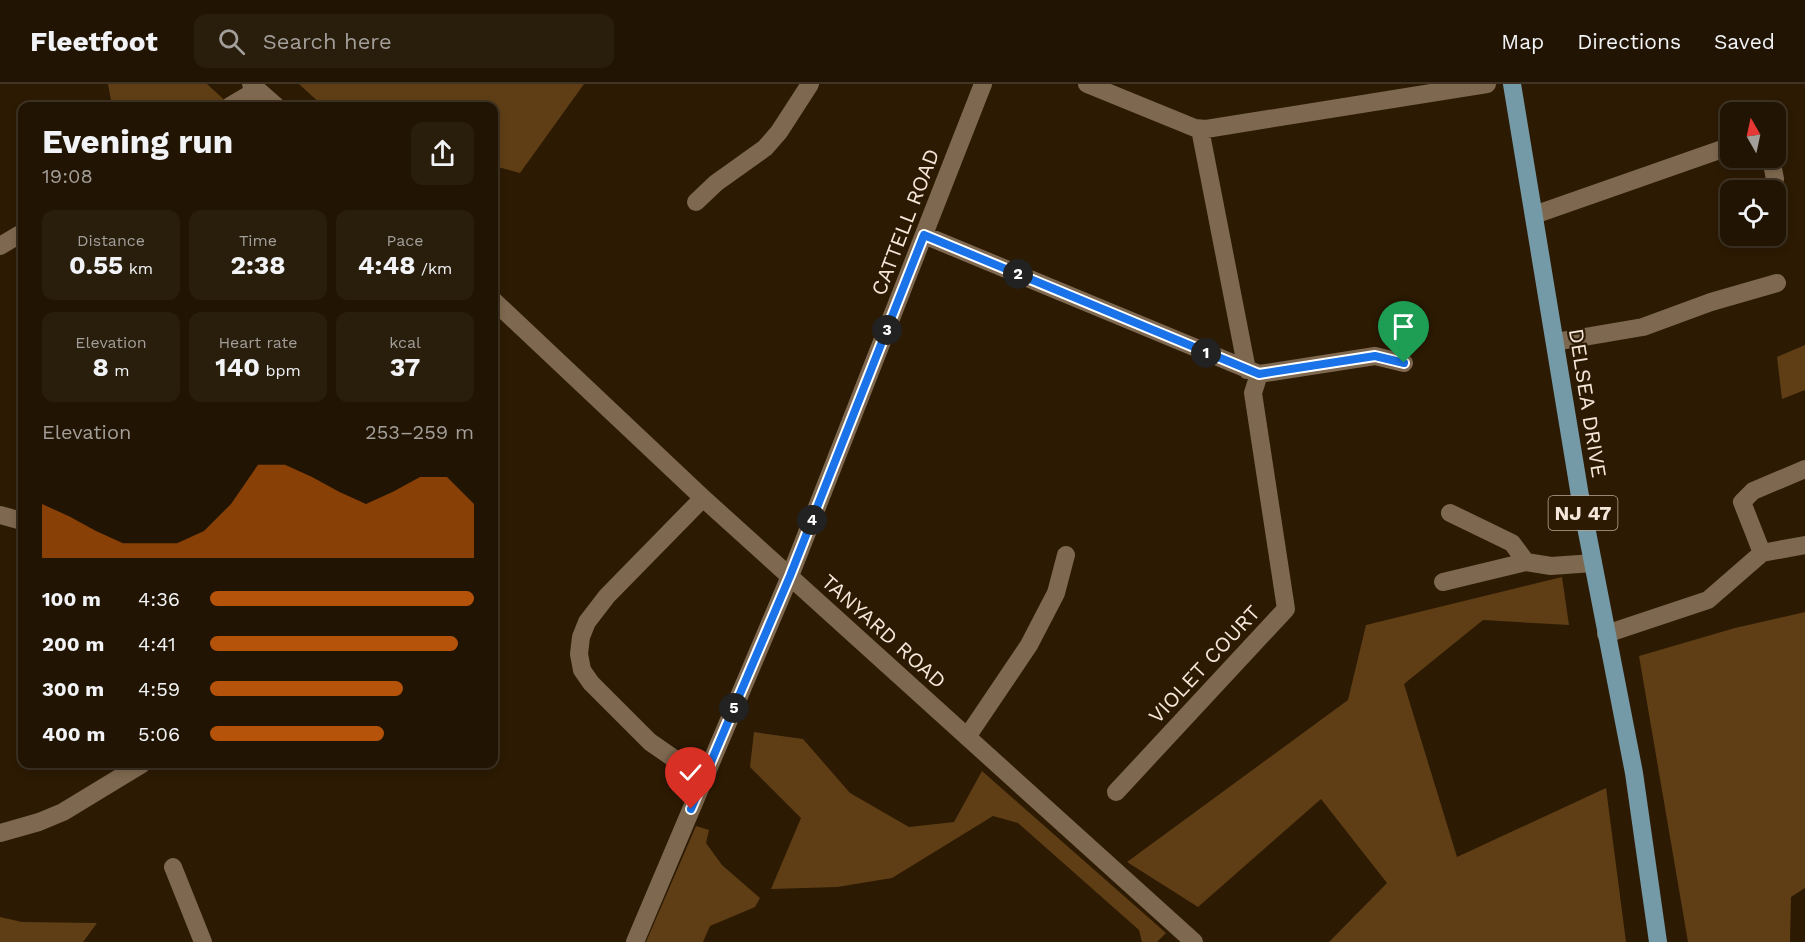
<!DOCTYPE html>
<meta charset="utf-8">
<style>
:root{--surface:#211402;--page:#291d0c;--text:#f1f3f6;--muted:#a29e99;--line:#3e3324;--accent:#b45309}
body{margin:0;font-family:"Work Sans",sans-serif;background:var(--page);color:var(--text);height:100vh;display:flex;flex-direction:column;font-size:22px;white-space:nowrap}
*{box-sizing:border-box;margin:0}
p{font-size:20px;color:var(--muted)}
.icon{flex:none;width:33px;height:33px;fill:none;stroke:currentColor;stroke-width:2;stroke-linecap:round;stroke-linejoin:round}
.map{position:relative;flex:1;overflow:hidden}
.details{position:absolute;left:18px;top:18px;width:480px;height:666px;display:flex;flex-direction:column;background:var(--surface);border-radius:12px;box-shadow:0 3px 9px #0003,0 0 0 2px var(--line)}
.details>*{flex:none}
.needle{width:39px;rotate:351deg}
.fabs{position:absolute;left:1720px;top:18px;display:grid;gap:12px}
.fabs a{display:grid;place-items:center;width:66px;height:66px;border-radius:12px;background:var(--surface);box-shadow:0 3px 9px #0003,0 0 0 2px var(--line);font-size:30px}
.pin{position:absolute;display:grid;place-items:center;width:51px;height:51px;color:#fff;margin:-62px -26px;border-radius:50% 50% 50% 0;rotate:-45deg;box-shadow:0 0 6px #0007}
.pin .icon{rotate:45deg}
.km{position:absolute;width:30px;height:30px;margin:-15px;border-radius:50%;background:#222;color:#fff;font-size:16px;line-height:30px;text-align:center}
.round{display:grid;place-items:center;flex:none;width:63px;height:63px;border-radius:12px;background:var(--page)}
.overview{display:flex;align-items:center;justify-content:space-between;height:102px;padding:0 24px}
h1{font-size:33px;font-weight:700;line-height:45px}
.metrics{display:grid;grid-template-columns:repeat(3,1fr);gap:9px;height:102px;padding:6px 24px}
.metrics div{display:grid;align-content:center;border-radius:12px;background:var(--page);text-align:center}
.metrics b{font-size:26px;font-weight:700}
.metrics small{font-size:16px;font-weight:400}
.metrics p{font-size:16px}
.chart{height:168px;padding:12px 24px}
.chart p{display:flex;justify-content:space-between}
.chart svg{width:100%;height:108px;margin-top:6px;fill:var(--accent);opacity:.7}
ul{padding:0 24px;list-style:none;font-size:20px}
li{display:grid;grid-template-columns:96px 72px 1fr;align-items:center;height:45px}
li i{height:15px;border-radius:8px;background:var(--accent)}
header{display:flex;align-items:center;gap:36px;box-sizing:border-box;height:84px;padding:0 30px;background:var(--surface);border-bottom:2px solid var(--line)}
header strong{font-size:28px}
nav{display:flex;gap:33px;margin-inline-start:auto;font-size:21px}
.search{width:420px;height:54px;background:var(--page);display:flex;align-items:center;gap:15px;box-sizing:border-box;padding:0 21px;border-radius:12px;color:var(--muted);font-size:22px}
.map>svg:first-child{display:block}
</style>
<header>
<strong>Fleetfoot</strong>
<div class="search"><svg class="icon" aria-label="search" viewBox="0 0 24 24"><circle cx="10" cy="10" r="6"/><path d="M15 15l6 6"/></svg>Search here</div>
<nav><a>Map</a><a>Directions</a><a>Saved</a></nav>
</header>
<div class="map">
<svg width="1805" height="858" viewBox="0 0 1805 858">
<rect width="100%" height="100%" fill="#2c1a03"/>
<path fill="#5f3e15" d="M108,0h99l24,22h-119z
M299,0h285l-64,89 -26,-7v-60h-171z
M1805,261v45l-23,9 -5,-42z
M1562,493l7,48 -86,-5 -79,64 53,173 149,-69 20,154h-297l58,-59 -66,-84 -123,108 -71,-45 221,-162 18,-75z
M1805,528v276l-14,9 -1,45h-102l-49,-286 96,-28z
M754,648l49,7 47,54 59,34 45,-5 28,-51 184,162 -9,9h-15l-3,-12 -121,-107 -25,-7 -101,62 -55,9 -66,2 30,-71 -51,-51z
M696,742l13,4 -3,13 16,22 38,33 -5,9 -45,19 -7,16h-57z
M0,833l22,5 75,1 -14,19h-83z"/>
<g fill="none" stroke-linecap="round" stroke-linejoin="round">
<path stroke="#7e684f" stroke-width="18" d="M251,0l25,22
M1087,0l108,44 11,1 281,-45
M230,22l27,-16
M1200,45l47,241
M1771,74l4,21
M696,118l20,-19 49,-35 14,-16 31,-48
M1534,131l197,-69
M924,151l335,139 116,-18 29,7
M0,162l22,-13
M494,217l209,197 491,444
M1555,258l88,-15 68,-25 66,-19
M703,414l-96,98 -20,26 -6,15 -2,17 3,16 9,13 59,59 26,18 32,10
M1450,429l62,30 14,19 25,4 42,-3
M0,431l22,6
M1762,469l-20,-51 11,-11 52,-22
M1443,498l83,-20
M1606,550l102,-34 54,-47 43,-8
M967,653l62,-92 27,-52 10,-38
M1116,708l170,-183 -33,-216 6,-19
M0,749l39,-11 24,-10 79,-48
M173,783l30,75
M635,858l155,-366 193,-492"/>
<path stroke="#7499a7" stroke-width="18" d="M1512,0l68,412 54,277 24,169"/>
</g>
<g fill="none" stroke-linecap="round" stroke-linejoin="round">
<defs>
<path id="route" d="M691,725l99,-233 134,-341 335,139 116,-18 29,7"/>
</defs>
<use href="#route" stroke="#fff" stroke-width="12"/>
<use href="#route" stroke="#1a73e8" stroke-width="8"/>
</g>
<g text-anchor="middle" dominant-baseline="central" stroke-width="4.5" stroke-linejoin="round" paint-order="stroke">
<rect fill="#2c1a03" stroke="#b8aa99" stroke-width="1.5" x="1548.5" y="412" width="69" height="34" rx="4.5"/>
<g font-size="20" font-weight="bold" fill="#f4e7d9">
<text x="1583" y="429">NJ 47</text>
</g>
<g font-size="21" fill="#f4e7d9" stroke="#2c1a03">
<text transform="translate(905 138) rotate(-69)">CATTELL ROAD</text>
<text transform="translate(1588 319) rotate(81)">DELSEA DRIVE</text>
<text transform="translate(884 547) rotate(42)">TANYARD ROAD</text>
<text transform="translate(1204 580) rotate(-47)">VIOLET COURT</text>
</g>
</g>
</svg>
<div class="fabs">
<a><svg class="needle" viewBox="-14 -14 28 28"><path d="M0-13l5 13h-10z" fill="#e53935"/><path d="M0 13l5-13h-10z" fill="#a29e99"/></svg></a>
<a><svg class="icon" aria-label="locate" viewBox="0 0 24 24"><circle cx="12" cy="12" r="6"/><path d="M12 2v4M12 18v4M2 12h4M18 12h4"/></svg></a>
</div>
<div class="pin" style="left:1404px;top:279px;background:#1e9e55"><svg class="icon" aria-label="arrive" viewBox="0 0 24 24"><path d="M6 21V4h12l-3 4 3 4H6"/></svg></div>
<div class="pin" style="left:691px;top:725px;background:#d93025"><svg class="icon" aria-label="check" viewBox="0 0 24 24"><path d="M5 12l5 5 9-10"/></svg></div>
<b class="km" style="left:1206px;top:269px">1</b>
<b class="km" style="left:1018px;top:190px">2</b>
<b class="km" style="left:887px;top:246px">3</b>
<b class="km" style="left:812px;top:436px">4</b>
<b class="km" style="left:734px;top:624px">5</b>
<section class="details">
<div class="overview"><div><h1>Evening run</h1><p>19:08</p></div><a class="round"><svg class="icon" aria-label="share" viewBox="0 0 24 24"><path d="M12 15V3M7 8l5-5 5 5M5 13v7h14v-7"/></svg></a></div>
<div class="metrics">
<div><p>Distance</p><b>0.55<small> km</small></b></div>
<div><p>Time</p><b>2:38</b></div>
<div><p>Pace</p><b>4:48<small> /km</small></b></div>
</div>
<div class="metrics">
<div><p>Elevation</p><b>8<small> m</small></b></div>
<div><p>Heart rate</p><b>140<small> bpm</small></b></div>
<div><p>kcal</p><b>37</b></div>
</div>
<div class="chart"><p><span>Elevation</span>253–259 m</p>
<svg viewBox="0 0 160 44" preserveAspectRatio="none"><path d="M0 44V22L10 27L20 33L30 38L40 38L50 38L60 33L70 22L80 6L90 6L100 11L110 17L120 22L130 17L140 11L150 11L160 22V44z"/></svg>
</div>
<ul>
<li><b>100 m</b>4:36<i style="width:100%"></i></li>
<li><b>200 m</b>4:41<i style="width:94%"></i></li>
<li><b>300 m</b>4:59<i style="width:73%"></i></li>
<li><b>400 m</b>5:06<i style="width:66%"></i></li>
</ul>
</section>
</div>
